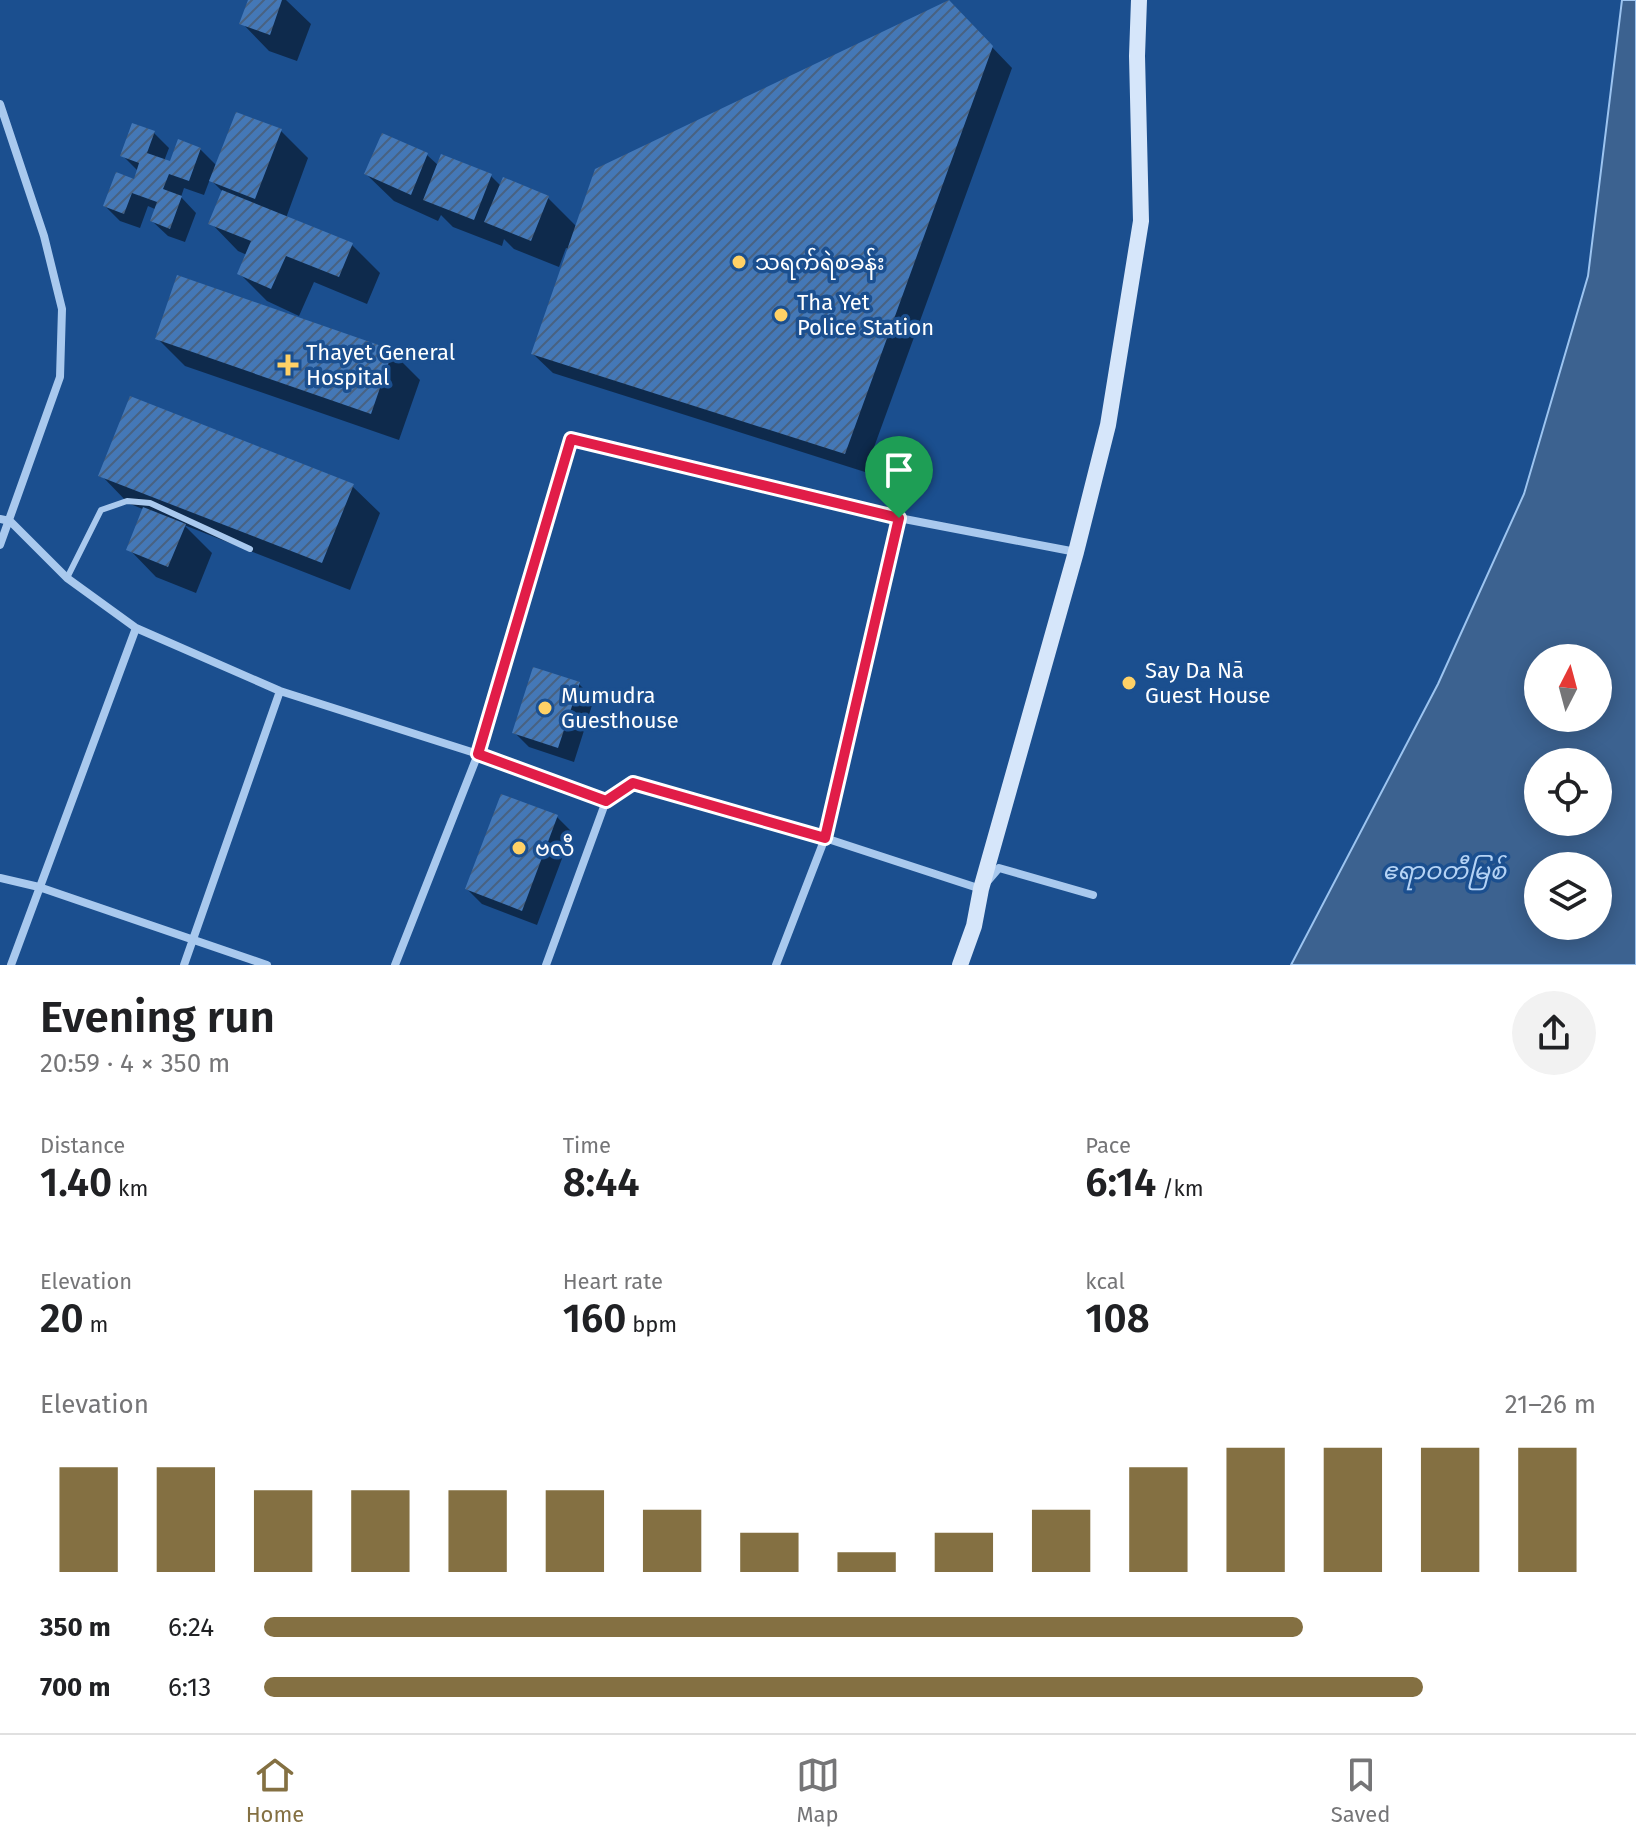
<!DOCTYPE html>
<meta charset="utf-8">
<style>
:root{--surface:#fff;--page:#f2f2f2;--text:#202124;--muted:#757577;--line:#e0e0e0;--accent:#847042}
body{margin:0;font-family:"Fira Sans","Noto Sans Myanmar",sans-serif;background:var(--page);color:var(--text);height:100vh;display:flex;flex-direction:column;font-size:30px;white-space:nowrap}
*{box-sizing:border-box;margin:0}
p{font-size:26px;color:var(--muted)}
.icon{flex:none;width:44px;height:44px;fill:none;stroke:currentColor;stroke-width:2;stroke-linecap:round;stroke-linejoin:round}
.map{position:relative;height:965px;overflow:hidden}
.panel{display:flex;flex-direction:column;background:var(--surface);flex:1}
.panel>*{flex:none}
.needle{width:52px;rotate:6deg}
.fabs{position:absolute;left:1524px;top:644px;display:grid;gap:16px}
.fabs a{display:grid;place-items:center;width:88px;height:88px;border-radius:50%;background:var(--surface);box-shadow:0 4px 20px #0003;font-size:40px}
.pin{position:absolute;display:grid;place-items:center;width:68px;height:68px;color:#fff;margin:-82px -34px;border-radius:50% 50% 50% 0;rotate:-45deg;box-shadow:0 0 8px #0007}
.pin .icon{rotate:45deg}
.round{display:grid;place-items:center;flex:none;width:84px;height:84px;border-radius:42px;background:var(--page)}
.head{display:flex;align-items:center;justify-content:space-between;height:136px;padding:0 40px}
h1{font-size:44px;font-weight:600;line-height:60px}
.metrics{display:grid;grid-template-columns:repeat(3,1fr);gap:12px;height:136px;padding:8px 40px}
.metrics div{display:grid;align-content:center}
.metrics b{font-size:40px;font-weight:600}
.metrics small{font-size:22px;font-weight:400}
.metrics p{font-size:22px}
.chart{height:224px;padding:16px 40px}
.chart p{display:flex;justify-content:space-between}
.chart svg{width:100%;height:144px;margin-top:8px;stroke:var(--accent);stroke-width:6}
ul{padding:0 40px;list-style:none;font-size:26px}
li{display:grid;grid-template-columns:128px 96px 1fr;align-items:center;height:60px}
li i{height:20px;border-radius:10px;background:var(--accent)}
.tab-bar{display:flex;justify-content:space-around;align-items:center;height:112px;border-top:2px solid var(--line);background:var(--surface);font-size:22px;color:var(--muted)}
.tab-bar a{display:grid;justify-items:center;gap:4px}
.tab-bar .active{color:var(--accent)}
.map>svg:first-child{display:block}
</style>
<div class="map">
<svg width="1636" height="965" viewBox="0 0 1636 965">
<defs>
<pattern id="building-hatch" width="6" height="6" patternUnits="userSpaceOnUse" patternTransform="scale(2)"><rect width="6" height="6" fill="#4478b7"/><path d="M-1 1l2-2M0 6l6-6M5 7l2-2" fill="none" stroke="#486282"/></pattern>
</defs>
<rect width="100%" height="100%" fill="#1b4f8f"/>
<path fill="#3c6290" stroke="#9cc4f0" stroke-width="2" fill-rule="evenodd" d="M1622,0h14v965h-345l147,-281 86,-190 64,-218zM1538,658h60v60h-60zM1538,762h60v60h-60zM1538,866h60v60h-60z"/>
<path fill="#0007" d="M250,0h36l25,24 -14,37 -28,-10 -27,-28z
M968,22l44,46 -147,404 -312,-99 -20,-19 36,-105 -3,-1 -7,19 -45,-18 -10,-10 -2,7 -49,-19 -12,-12 -3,6 -44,-20 -28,-27 61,-19 12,11 52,10 10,10 47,12 29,29z
M281,131l27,27 -22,60 66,27 28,28 -13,31 -53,-22 -15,34 -32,-15 -28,-28 8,-18 -9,-4 -27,-28 12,-31 -13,-13 -6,16 -20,-7 -3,9 15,16 -11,29 -17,-6 -16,-15 5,-11 -9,-4 -8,22 -20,-7 -15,-15 30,-25 3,-10 -16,-16 32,-22 15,15 -5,13 7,3 29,-15 17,17z
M178,278l214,74 28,28 -21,60 -214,-74 -28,-28z
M101,475l251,11 28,27 -30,77 -166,-65 28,28 -16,40 -40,-16 -27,-28 16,-39 -17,-7z
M579,684l15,15 -20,63 -45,-15 -15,-15z
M557,817l15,15 -35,93 -55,-21 -15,-15z"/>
<path fill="url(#building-hatch)" d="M248,0h34l-12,35 -31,-11z
M949,0l44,46 -148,408 -314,-100 64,-185z
M236,112l46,17 -27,70 -46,-18z
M132,123l23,8 -8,22 23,8 8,-22 23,9 -12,33 -20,-7 -6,15 19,7 -12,33 -20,-8 7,-19 -25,-9 -8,21 -21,-8 13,-34 18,7 5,-16 -19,-7z
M382,133l46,20 -17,42 -47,-21z
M441,154l51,20 -18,46 -51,-20z
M503,177l46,19 -18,45 -47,-19z
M222,190l131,53 -14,34 -53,-21 -15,33 -34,-15 14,-33 -43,-17z
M177,275l216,75 -22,64 -216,-75z
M130,396l224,88 -32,79 -224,-87z
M143,507l43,17 -18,43 -42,-17z
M533,667l47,15 -22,66 -46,-15z
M501,794l57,21 -36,96 -57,-22z"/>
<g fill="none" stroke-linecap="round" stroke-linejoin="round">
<path stroke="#a9c9ee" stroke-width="6" d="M67,578l34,-68 26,-9 23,2 100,46"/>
<path stroke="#a9c9ee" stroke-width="8" d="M0,104l44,132 18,73 -2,68 -60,168
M0,519l10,2 57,57 69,50 144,63 198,63 128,47 27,-18 192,55 156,51 18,-21 94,27
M0,878l39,9 228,78
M11,965l125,-337
M184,965l96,-274
M395,965l83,-211 93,-315 328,79 177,34
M546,965l60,-164
M776,965l49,-127 74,-320"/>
<path stroke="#d6e6fa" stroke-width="16" d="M960,965l14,-39 7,-37 95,-337 32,-127 33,-204 -4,-165 2,-56"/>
</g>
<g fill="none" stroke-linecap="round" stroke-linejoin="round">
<defs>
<path id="route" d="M571,439l328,79 -74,320 -192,-55 -27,18 -128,-47z"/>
</defs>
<use href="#route" stroke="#fff" stroke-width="16"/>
<use href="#route" stroke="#e11d48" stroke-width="10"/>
</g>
<g fill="#ffd166" stroke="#1b4f8f" stroke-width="3">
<circle cx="739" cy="262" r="8"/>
<circle cx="781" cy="315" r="8"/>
<path d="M284 353h8v8h8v8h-8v8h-8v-8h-8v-8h8z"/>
<circle cx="1129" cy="683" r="8"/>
<circle cx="545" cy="708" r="8"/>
<circle cx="519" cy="848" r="8"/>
</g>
<g text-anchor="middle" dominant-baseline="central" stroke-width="7" stroke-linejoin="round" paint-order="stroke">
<g font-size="22" fill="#fff" stroke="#1b4f8f" text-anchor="start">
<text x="755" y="262">သရက်ရဲစခန်း</text>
<text x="797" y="302">Tha Yet<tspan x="797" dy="25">Police Station</tspan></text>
<text x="306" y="352">Thayet General<tspan x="306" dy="25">Hospital</tspan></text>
<text x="1145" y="670">Say Da Nā<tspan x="1145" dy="25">Guest House</tspan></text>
<text x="561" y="695">Mumudra<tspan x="561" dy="25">Guesthouse</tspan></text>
<text x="535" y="848">ဗလီ</text>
</g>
<g font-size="24" font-style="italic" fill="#b5d3f5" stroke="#1b4f8f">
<text x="1444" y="871">ဧရာဝတီမြစ်</text>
</g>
</g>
</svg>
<div class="fabs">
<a><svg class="needle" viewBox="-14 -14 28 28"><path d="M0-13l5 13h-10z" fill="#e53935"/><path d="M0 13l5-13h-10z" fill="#757577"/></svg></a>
<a><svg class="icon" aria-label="locate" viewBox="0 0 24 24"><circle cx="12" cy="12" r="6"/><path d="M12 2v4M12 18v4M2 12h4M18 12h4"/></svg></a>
<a><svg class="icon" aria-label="layers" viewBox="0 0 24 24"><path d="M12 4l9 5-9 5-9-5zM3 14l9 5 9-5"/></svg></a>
</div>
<div class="pin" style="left:899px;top:518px;background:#1e9e55"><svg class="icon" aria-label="arrive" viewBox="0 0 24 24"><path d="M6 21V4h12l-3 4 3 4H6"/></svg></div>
</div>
<section class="panel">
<div class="head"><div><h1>Evening run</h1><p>20:59 · 4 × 350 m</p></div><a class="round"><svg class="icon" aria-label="share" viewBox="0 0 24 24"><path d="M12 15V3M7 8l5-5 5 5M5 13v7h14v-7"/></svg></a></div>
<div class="metrics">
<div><p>Distance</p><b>1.40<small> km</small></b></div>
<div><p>Time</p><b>8:44</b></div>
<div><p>Pace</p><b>6:14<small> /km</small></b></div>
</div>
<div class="metrics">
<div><p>Elevation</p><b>20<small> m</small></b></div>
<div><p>Heart rate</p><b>160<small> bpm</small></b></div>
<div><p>kcal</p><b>108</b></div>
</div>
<div class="chart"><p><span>Elevation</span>21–26 m</p>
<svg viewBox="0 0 160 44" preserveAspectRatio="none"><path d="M5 44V12M15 44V12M25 44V19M35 44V19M45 44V19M55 44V19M65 44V25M75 44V32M85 44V38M95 44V32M105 44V25M115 44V12M125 44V6M135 44V6M145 44V6M155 44V6"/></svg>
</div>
<ul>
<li><b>350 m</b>6:24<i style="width:78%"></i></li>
<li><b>700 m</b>6:13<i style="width:87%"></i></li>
</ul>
</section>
<nav class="tab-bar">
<a class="active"><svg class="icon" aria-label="home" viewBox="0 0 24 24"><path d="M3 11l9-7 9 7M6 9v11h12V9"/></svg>Home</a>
<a><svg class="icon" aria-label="map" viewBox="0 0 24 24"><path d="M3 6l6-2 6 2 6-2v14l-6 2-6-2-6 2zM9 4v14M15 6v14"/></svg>Map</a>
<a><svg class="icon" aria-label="saved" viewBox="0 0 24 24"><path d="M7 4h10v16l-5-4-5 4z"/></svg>Saved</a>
</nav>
